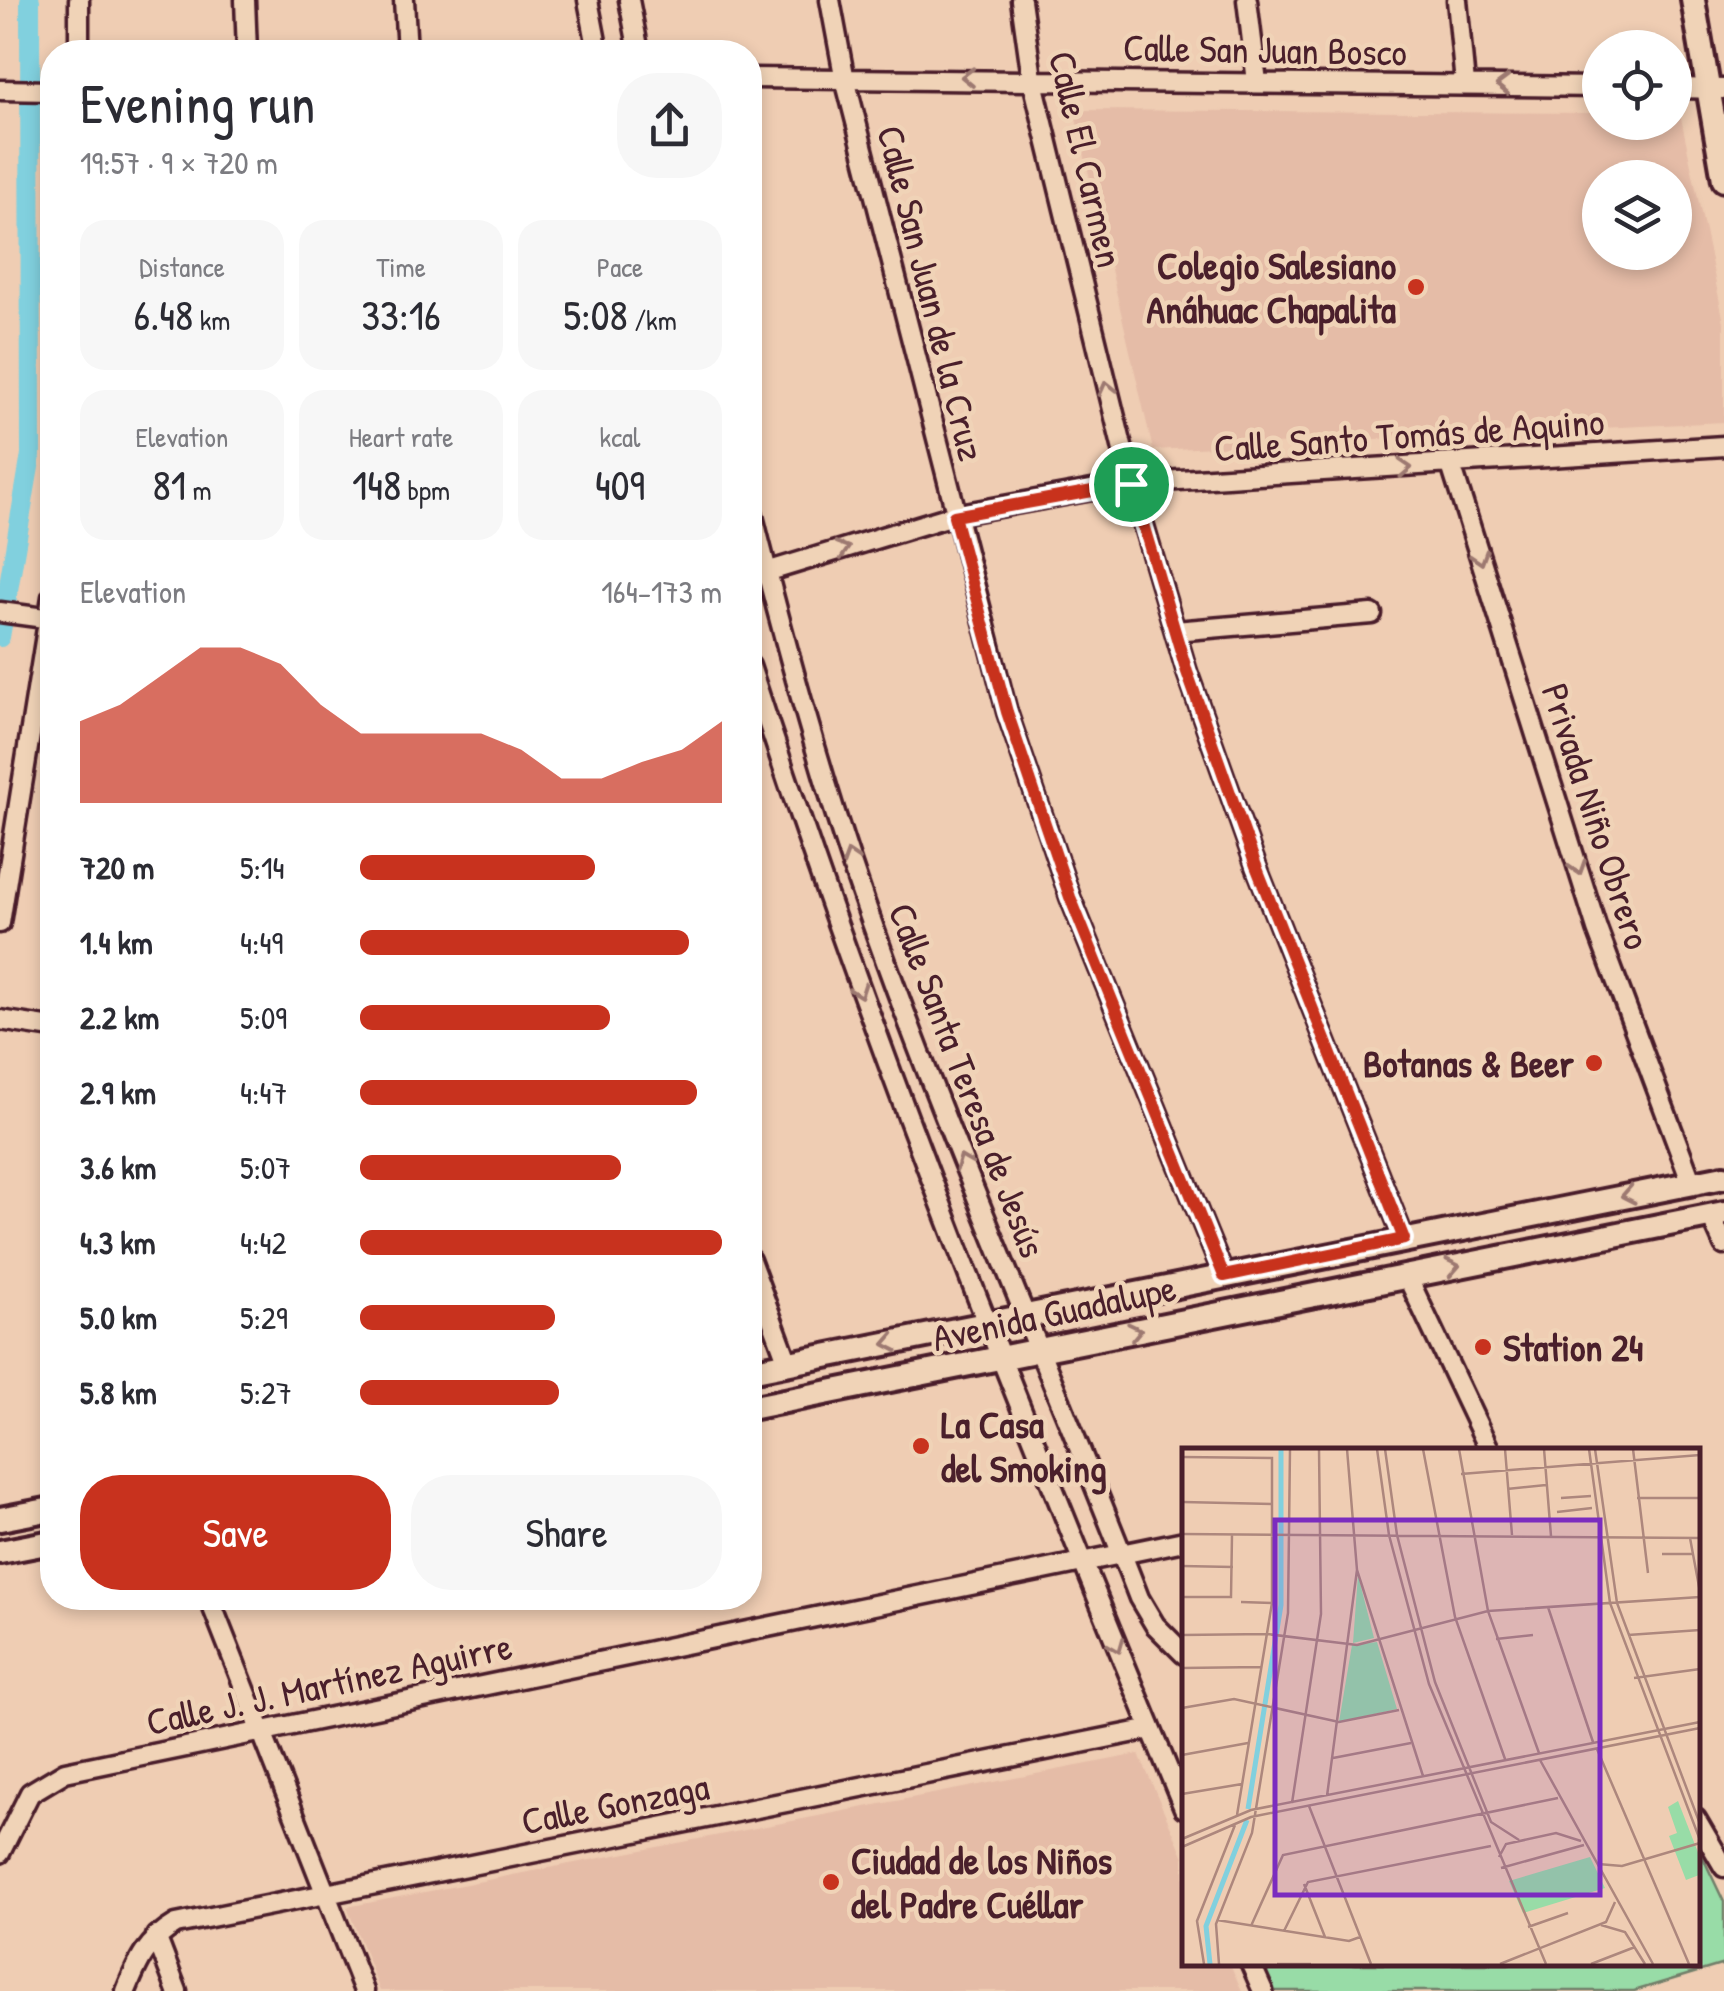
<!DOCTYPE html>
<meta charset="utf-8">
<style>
:root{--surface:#fff;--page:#f7f7f7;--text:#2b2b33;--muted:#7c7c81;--accent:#c8321e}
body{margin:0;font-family:"Patrick Hand",sans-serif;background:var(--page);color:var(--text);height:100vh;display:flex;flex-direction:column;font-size:38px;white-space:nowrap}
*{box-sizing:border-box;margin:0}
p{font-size:32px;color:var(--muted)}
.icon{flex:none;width:55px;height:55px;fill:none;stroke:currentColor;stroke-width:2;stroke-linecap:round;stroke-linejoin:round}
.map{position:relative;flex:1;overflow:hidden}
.drawer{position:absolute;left:40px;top:40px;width:722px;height:1570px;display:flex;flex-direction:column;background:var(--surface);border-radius:40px;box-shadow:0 5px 15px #0003}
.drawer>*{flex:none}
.buttons{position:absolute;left:1582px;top:30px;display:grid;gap:20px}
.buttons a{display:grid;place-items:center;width:110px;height:110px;border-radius:50%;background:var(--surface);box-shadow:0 5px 15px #0003;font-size:50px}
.pin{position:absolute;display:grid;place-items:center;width:85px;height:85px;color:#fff;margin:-42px;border:5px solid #fff;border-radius:50%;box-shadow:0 2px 10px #0007}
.round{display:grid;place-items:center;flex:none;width:105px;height:105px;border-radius:40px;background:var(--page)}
.summary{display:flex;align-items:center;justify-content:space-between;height:170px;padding:0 40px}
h1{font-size:55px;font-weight:600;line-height:75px}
.metrics{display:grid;grid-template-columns:repeat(3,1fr);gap:15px;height:170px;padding:10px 40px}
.metrics div{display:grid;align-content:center;border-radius:25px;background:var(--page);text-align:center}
.metrics b{font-size:42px;font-weight:600}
.metrics small{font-size:28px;font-weight:400}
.metrics p{font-size:28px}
.chart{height:280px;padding:20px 40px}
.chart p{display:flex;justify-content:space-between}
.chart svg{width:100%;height:180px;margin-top:10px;fill:var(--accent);opacity:.7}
.cta{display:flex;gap:20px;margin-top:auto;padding:20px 40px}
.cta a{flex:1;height:115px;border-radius:40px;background:var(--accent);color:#fff;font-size:40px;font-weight:600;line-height:115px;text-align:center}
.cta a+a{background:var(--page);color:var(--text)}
ul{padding:0 40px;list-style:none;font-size:32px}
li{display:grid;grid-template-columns:160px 120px 1fr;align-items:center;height:75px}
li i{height:25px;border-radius:12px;background:var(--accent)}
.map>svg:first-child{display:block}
</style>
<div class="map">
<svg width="1724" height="1991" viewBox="0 0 1724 1991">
<rect width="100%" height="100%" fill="#efcdb3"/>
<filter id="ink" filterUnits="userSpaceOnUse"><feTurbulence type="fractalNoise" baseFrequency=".01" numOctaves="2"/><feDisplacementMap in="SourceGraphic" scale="20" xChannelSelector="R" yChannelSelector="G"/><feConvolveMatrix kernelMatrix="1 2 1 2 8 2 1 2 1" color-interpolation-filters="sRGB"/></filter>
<g filter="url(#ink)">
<path fill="#e5bca7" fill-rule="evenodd" d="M1074,110l526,3v9h75v-9h5l44,209v100l-571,28zM1600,178h75v74h-75z
M1139,1754l45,103v107h46l12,27h-862l-33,-84z"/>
<path fill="#98dca7" stroke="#717e69" stroke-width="2.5" d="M1697,1845l27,57v62l-90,27h-360l-12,-27h434z"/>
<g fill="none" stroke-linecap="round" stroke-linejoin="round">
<path stroke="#81d0de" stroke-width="20" d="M0,637l31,-182 -1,-455"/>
<defs>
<path id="minor" d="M79,0v52
M245,0l2,52
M404,0l3,52
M588,0l10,52
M629,0l10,52
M830,0l14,75 163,637 63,185 154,379
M1021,0l11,78 99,405 56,189 69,194 148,373
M1247,0l10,82
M1457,0l8,84
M750,78l850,9
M1675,88l49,1
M0,90l52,1
M1451,465l146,464 95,254
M750,504c30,121 62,241 101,358 84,250 193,490 288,736l16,27 29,29
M750,577l204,-62 177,-32 593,-37
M0,612l52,7
M1175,631l197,-17
M750,666c125,389 278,765 434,1142
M0,923l52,-326
M0,1020l52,8
M1711,1216l13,29
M750,1260l38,103
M1407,1276l83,175
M209,1598l155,393
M1696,1819l28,48
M0,1853l30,-60 35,-21 1119,-231
M156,1936l21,55
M1251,1964l12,27
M126,1991c12,-30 21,-50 50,-67l975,-195"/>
<path id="major" d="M1693,0l31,180
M750,1371l974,-194
M750,1408l974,-195
M0,1519l52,-10
M0,1552l52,-10"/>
</defs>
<use href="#minor" stroke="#4a1f2b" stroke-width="25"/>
<use href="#major" stroke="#4a1f2b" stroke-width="30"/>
<use href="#minor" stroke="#f0d3b7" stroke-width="18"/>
<use href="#major" stroke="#f0d3b7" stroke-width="22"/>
</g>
<defs><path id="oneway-chevron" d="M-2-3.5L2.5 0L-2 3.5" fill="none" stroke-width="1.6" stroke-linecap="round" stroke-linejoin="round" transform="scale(2.5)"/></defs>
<g stroke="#9d7971">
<use href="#oneway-chevron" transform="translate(968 77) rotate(-179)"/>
<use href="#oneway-chevron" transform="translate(1503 85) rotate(-179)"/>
<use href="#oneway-chevron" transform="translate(1107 388) rotate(-104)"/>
<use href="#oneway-chevron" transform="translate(1405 468) rotate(-3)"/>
<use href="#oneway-chevron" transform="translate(843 549) rotate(-17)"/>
<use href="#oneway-chevron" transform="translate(1480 558) rotate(72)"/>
<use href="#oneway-chevron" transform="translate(850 857) rotate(-108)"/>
<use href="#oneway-chevron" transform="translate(1578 868) rotate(72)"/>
<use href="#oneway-chevron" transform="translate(859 991) rotate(70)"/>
<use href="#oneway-chevron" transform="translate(963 1162) rotate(-112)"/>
<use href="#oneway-chevron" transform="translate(1628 1195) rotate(169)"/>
<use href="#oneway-chevron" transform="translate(1453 1267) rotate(-11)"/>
<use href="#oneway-chevron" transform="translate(1135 1331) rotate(-12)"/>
<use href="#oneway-chevron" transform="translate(890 1343) rotate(169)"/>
<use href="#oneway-chevron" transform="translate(1117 1646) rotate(68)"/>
</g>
</g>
<g fill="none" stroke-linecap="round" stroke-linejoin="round" filter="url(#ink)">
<defs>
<path id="route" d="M1131,484l56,188 69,194 148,373 -180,37 -154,-379 -63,-185 -53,-196z"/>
</defs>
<use href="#route" stroke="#fff" stroke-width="20"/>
<use href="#route" stroke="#c8321e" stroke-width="12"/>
</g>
<g fill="#c8321e" stroke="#f0d3b7" stroke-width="4">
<circle cx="1416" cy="287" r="10"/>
<circle cx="1594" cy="1063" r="10"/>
<circle cx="1483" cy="1347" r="10"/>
<circle cx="921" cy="1446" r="10"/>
<circle cx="831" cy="1882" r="10"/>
</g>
<g text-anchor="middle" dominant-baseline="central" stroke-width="9" stroke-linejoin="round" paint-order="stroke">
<g font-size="38" fill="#4a1f2b" stroke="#f0d3b7">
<text transform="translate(1265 49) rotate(1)">Calle San Juan Bosco</text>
<text transform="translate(1087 159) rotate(77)">Calle El Carmen</text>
<text transform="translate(932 293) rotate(76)">Calle San Juan de la Cruz</text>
<text transform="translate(1409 434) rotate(-4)">Calle Santo Tomás de Aquino</text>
<text transform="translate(1597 816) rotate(72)">Privada Niño Obrero</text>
<text transform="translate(968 1080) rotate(69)">Calle Santa Teresa de Jesús</text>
<text transform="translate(1054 1312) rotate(-12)">Avenida Guadalupe</text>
<text transform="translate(329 1683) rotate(-12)">Calle J. J. Martínez Aguirre</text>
<text transform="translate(615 1803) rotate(-11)">Calle Gonzaga</text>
</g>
<g font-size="38" font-weight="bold" fill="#4a1f2b" stroke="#f0d3b7" text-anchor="start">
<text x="1396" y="265" text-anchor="end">Colegio Salesiano<tspan x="1396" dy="44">Anáhuac Chapalita</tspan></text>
<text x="1574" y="1063" text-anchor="end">Botanas &amp; Beer</text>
<text x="1503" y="1347">Station 24</text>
<text x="941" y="1424">La Casa<tspan x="941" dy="44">del Smoking</tspan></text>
<text x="851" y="1860">Ciudad de los Niños<tspan x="851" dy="44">del Padre Cuéllar</tspan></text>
</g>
</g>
<g transform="translate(1182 1448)">
<rect width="518" height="518" fill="#efcdb3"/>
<path d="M176,127l16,63 -21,5zM195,194l20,67 -58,13 13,-77zM496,353l21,54v20l-13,5 -17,-44 8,-3 -9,-26zM408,409l15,31 -82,25 -14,-32z" fill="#98dca7"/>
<path fill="none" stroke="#81d0de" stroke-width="5" d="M66,361l33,-204v-156M28,516l-4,-38 41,-106"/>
<path fill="none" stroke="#ad877d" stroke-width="2.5" d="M195,1l12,86 40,149 117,280M203,1l12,86 38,147 56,140 28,18M241,1l32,168 50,142M277,1l29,162 51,142M323,1l7,86M362,1l7,87M407,1l21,154 90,237M413,1l22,154 83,221M451,1l15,124M0,9l90,1v145l-35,212M279,26l239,-19M325,41l39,-4M379,50l30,-2M455,50h63M1,54l89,2M375,64l35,-4M0,86l518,4M508,90l10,54M480,106h31M0,118l51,1M175,122l66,206M0,149h49l1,-62M59,154l31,1M366,159l45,135M0,187l85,-1 90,11 131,-34 212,-14M446,187l72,-5M314,191l37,-4M0,220l79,-1M452,230l66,-9M0,260l52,-9 105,23 60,-12M415,301l92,215M0,307l66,-12M151,310l78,-15M358,312l113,204M0,346l60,-10M145,348l30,-226 -10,-121M110,355l29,-189 -2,-165M127,358l62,158M0,391l69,-29 449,-88M0,399l69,-30 449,-89M317,409l7,-13 50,-11 25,8M416,416l24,2 78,-23M319,420l83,-23M122,436l21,53M35,472l132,21 11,-4M419,477l24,7 20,32M69,478l32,-71 275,-57M346,479l40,-14M102,483l24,-49 183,-36M22,516l-7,-43 38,-96M37,516l-3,-40 36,-91 36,-220 2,-164M95,516h34M318,516l106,-42 9,-20M409,516l44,-17"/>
<path fill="#7b2cbf" fill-opacity="0.15" stroke="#7b2cbf" stroke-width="5" d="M93,72h325v375h-325z"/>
<rect width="518" height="518" fill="none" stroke="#4a1f2b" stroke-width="5"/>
</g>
</svg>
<div class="buttons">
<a><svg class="icon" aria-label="locate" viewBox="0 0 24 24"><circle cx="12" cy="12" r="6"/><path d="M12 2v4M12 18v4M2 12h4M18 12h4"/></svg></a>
<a><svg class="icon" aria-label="layers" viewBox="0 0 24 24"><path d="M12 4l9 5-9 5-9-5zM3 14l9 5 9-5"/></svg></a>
</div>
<div class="pin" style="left:1131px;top:484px;background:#1e9e55"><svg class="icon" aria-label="arrive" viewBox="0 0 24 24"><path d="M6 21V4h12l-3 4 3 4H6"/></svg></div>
<section class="drawer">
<div class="summary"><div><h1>Evening run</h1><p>19:57 · 9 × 720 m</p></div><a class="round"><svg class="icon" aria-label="share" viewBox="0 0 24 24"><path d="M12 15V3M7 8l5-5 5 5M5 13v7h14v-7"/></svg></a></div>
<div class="metrics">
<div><p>Distance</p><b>6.48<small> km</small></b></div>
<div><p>Time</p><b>33:16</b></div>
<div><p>Pace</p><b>5:08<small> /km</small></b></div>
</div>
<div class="metrics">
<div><p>Elevation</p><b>81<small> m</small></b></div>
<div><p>Heart rate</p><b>148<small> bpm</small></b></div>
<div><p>kcal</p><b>409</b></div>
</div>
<div class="chart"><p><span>Elevation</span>164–173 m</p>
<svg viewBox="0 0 160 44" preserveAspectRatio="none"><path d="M0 44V24L10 20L20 13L30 6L40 6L50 10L60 20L70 27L80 27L90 27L100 27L110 31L120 38L130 38L140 34L150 31L160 24V44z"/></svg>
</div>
<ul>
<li><b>720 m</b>5:14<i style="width:65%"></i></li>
<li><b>1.4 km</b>4:49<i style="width:91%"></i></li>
<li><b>2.2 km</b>5:09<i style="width:69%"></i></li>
<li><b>2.9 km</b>4:47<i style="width:93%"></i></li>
<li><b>3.6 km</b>5:07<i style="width:72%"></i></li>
<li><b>4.3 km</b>4:42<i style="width:100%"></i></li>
<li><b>5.0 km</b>5:29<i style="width:54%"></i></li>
<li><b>5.8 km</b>5:27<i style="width:55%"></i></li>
</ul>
<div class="cta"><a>Save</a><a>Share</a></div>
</section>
</div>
